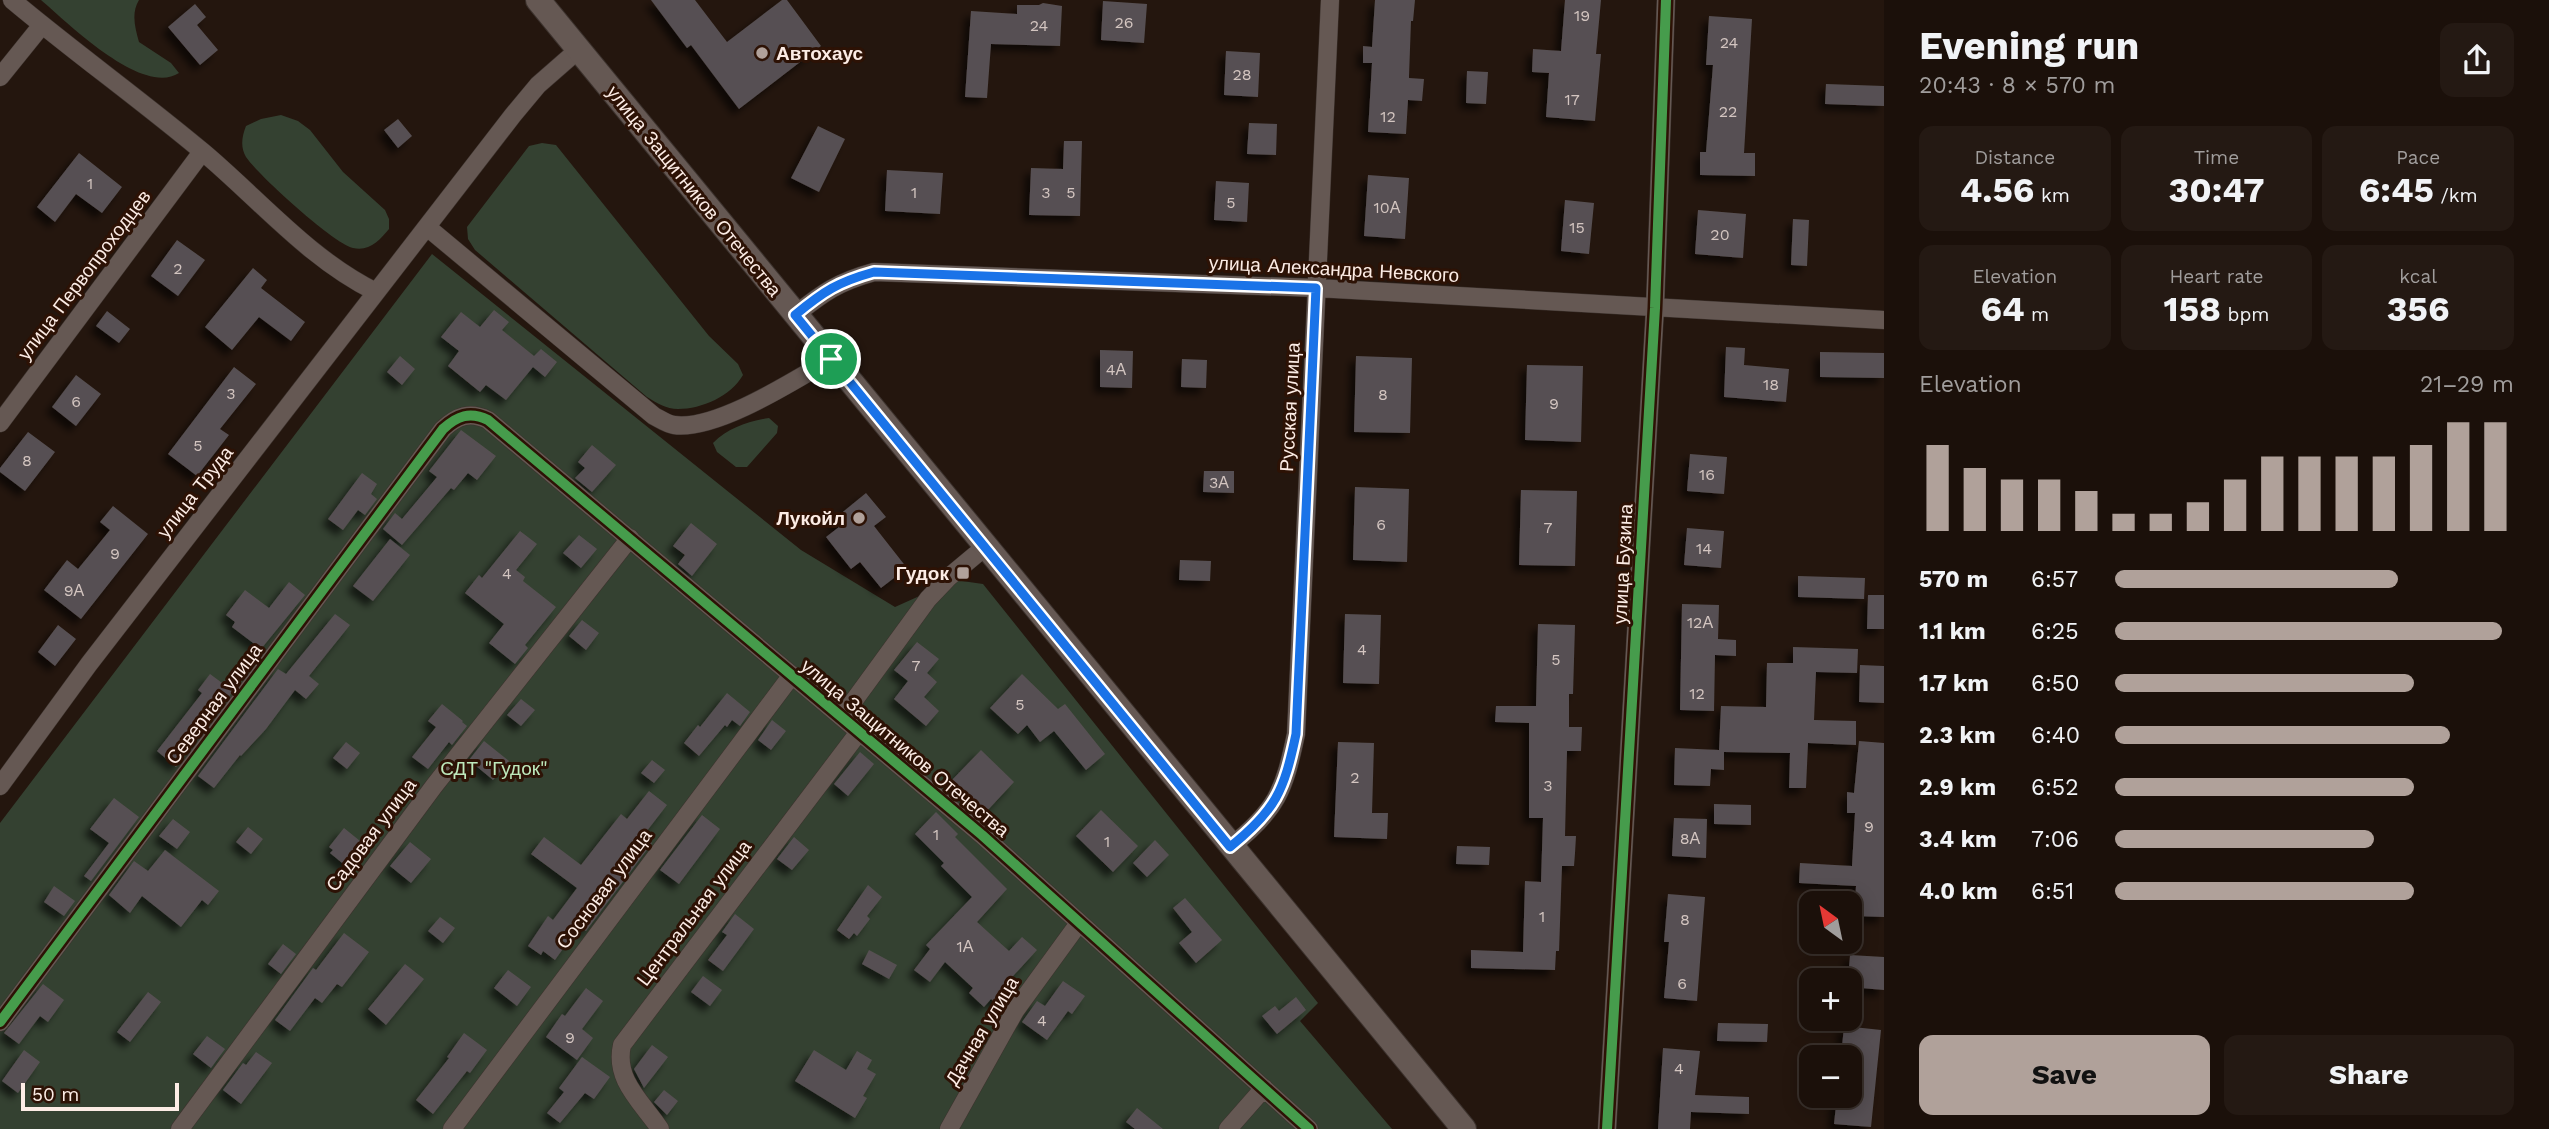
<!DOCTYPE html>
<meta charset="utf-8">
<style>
:root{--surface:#1b100a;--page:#241913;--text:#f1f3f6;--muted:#a09d9c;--line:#39302b;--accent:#b0a19a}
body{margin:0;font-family:"Work Sans",sans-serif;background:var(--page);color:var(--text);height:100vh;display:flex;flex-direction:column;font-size:26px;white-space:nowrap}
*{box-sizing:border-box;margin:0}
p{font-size:23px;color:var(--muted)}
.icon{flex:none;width:38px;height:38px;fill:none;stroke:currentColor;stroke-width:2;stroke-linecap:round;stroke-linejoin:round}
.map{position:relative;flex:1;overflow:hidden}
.side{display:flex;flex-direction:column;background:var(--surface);width:665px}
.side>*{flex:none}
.needle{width:46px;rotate:327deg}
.controls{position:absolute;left:1799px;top:891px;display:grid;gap:14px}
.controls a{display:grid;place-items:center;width:63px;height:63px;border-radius:14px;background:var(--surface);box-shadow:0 4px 18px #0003,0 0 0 2px var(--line);font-size:35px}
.scale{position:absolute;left:21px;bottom:18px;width:158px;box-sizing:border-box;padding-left:7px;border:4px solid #fcece5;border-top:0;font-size:19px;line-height:24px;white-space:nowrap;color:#fcece5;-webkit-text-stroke:5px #2d1205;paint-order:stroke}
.pin{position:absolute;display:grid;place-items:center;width:60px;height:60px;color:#fff;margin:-30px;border:4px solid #fff;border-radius:50%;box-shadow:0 2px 7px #0007}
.round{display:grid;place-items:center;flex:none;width:74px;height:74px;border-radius:14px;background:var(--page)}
.head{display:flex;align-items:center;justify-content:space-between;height:119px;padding:0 35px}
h1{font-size:38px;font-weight:700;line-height:52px}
.metrics{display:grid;grid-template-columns:repeat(3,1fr);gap:10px;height:119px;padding:7px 35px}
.metrics div{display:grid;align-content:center;border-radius:14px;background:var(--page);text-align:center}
.metrics b{font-size:35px;font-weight:700}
.metrics small{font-size:19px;font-weight:400}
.metrics p{font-size:19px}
.chart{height:196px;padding:14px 35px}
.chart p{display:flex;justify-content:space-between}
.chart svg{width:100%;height:126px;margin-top:7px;stroke:var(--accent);stroke-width:6}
.cta{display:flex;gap:14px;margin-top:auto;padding:14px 35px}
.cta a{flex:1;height:80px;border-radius:14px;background:var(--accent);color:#111;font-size:28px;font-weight:700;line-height:80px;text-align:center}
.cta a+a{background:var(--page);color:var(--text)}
ul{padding:0 35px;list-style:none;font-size:23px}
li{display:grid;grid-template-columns:112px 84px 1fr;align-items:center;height:52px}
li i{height:18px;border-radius:9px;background:var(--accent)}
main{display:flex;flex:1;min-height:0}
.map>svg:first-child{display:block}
</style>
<main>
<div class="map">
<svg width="1884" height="1129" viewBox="0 0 1884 1129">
<defs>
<filter id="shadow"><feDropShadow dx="-6" dy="6" stdDeviation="3.5" flood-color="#0009"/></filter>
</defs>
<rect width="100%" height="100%" fill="#24160e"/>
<path fill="#344131" d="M41,0h98c-8,13 -4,28 0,42l32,21 8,10c-37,24 -112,-51 -138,-73z
M281,115l17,6 12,9 33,42 42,38 4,9v10c-9,11 -20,23 -36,19 -19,-4 -95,-73 -107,-91 -6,-10 -4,-21 0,-31l15,-7z
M542,143l14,2 153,191 29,28 5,11c-12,21 -41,34 -65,34 -12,0 -21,-6 -31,-12l-172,-147 -7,-11 -1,-12 62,-81z
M432,254l369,296 94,57 60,-27 28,4 335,419 -18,18 92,108h-1392v-306z
M769,418l9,8 -1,7 -30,34h-11l-19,-15 -4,-9c15,-15 36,-22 56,-25z"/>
<path fill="#575052" filter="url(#shadow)" d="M651,0h44l32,42 55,-42h5l34,46 -82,63 -48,-64 -4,3z
M1375,0h40l-2,21h-2l-2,55v2l15,1 -2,22 -14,-1 -2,34 -38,-2 4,-69h-9v-17l9,1z
M1565,0h36l-5,54h5l-6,67 -49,-4 3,-44 -17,-1 1,-23 28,2z
M1103,1l44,3 -3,39 -43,-3z
M1043,3l19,3 -2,40 -69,-2 -4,54 -22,-1 6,-86 46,3v-9h22z
M195,4l11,13 -9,8 21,25 -18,15 -32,-38z
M1709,16l43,3 -8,134h11v23l-55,-1v-23h6l7,-87h-7z
M1226,51l34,2 -2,44 -34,-2z
M1467,71l21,1 -2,32 -20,-1z
M1826,84l58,2v20l-59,-2z
M398,119l14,17 -14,12 -14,-18z
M1249,123l28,1 -1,31 -29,-1z
M818,126l27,13 -26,53 -28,-14z
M1064,141h18l-2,75 -51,-1 2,-47 32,1z
M79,153l43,34 -20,26 -26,-19 -21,28 -18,-15z
M887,170l56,3 -3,41 -55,-3z
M1368,175l41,3 -4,61 -41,-3z
M1216,181l33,2 -2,39 -33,-2z
M1565,200l29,3 -5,51 -28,-3z
M1698,210l48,4 -3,44 -48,-4z
M1793,219l16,1 -2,46 -16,-1z
M177,240l28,20 -27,36 -27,-20z
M253,268l14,12 -6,8 44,34 -14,19 -32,-24 -27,33 -27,-23z
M494,310l15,12 -7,8 32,26 7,-7 16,13 -12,15 -12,-10 -27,33 -20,-15 -6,7 -32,-26 11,-15 -18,-14 20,-25 19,15z
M107,311l23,18 -11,14 -23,-17z
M1726,347l19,1 -1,17 45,4 -3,33 -62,-5z
M1100,350l33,1 -1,37 -32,-1z
M1820,352l64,1v25l-64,-1z
M400,356l15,13 -13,16 -15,-13z
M1356,356l56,2 -2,75 -56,-1z
M1182,359l25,1 -1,28 -25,-1z
M1527,365l56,1 -2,76 -56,-2z
M234,367l22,17 -36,45 9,6 -32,41 -29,-22z
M76,375l25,19 -25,32 -24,-19z
M461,430l35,26 -19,24 -9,-7 -14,17 -3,-2 -49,57 -19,-16 12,-16 7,6 35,-42 -8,-6z
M28,432l27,20 -30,39 -25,-19v-4z
M592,445l24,20 -24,27 -17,-14 10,-10 -7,-6z
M1690,454l37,3 -3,37 -37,-3z
M1204,471h30v22l-31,-1z
M362,473l15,11 -6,10 6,5 -12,16 -7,-5 -15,20 -15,-11z
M1355,487l54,2 -2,73 -54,-2z
M1521,490l56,1 -2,75 -56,-1z
M866,493l20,24 -12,9 33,42 -26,20 -21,-26 -9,7 -25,-32 13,-10 -6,-7z
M113,506l35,28 -67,85 -37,-29 23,-30 11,9 32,-39 -10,-8z
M691,523l26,21 -25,32 -14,-12 7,-9 -12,-9z
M1687,528l37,3 -3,37 -37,-3z
M520,531l17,13 -21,26 9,7 -2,4 33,26 -31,38 3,3 -13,16 -26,-21 15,-19 -39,-31 14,-18 3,3z
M579,535l18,14 -16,19 -18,-15z
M390,539l20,16 -37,46 -20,-15z
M1180,560l31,1 -1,20 -31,-1z
M1798,576l67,2 -1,21 -66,-2z
M289,582l16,13 -44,54 -29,-22 3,-5 -9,-7 19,-25 24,18z
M1868,595h16v34h-17z
M1682,604l37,1 -1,34 18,1v16l-21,-1 -1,56 -34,-1z
M335,614l15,11 -41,51 10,8 -13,15 -11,-9 -29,39 -25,27 -1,-1 -26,33 -16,-12 80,-107 8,5z
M1345,614l36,1 -2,69 -36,-1z
M582,620l17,13 -13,17 -17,-14z
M1538,624l37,1 -2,69h-4v33h13l-1,24h-14l-2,85h11l-1,17 -1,13h-12l-3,85h-3l-1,19 -84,-2v-18l52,2 2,-71 16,1 2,-64h-14v-95l-34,-1 1,-16h40z
M58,625l18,14 -21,27 -17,-14z
M917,642l22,17 -12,14 10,9 -13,15 15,14 -13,15 -32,-27 14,-18 -14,-11z
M1793,647l65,2 -1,24 -41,-1 -2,48 42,1v24l-48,-2 -2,45h-17l1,-35 -66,-1v18l-13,-1 -1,17 -36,-1 1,-37 44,2 2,-44 45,1 1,-44h26z
M1860,665l24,1v37l-25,-1z
M210,674l23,17 -57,76 -19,-16 45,-58 -4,-3z
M1022,674l36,35 7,-5 40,50 -19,16 -32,-39 -14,11 -13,-17 -9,9 -28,-26z
M727,693l23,19 -10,14 -8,-6 -5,7 -2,-2 -26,31 -15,-13 14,-18 2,2z
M521,699l14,11 -14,16 -14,-11z
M442,704l21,17 -1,1 5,4 -15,19 -3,-3 -21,27 -16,-12 24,-30 -8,-6z
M772,720l14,11 -15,19 -13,-10z
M484,741l25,20 -16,19 -24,-20z
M1859,741l25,2v174l-30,-1 2,-30 -57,-3 1,-20 52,3 3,-53h-8v-21l7,1z
M346,742l14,11 -13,16 -14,-11z
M1338,742l36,1 -2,70h16l-1,26 -53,-2z
M981,750l33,32 -28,30 -34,-32z
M860,752l14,12 -26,32 -14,-12z
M652,760l13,10 -11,13 -13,-10z
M649,791l18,14 -24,31 9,7 -66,88 -7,-5 -24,34 -12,-9 -2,4 -13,-9 20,-30 5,4 24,-32 -46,-34 13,-17 37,28 40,-51 6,5z
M114,798l25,19 -48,64 -7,-5 25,-33 -19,-14z
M1714,804l37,1v20l-37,-1z
M1101,810l37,36 -25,26 -37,-36z
M936,812l22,22 -3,3 52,52 -30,33 32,29 13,-14 15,13 -34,37 5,5 -11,12 -6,-5 -7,8 -15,-14 4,-5 -28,-26 -15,20 -16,-12 16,-21 -4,-4 46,-48 -31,-31 3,-3 -29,-29z
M702,815l18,14 -41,55 -19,-14z
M1674,818l33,1 -1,39 -34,-2z
M173,819l17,13 -13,17 -18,-13z
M248,827l15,12 -12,15 -15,-12z
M344,828l21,17 -18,22 -17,-14 3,-3 -4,-3z
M794,837l15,13 -17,20 -15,-11z
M1155,840l14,15 -22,22 -14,-14z
M410,842l21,17 -20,24 -21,-17z
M1457,846l33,1 -1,18 -33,-1z
M165,850l54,41 -11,14 -6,-5 -21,27 -39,-31 -12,17 -21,-18 25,-34 14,10z
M868,885l14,12 -15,19 3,3 -13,17 -3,-3 -5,6 -12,-9z
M54,886l21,15 -11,15 -20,-14z
M1668,894l37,3 -8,104 -33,-3 5,-56h-5z
M1185,898l37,42 -26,23 -17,-20 13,-11 -19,-24z
M735,914l19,15 -31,42 -15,-11 19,-25 -5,-3z
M440,917l15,11 -12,15 -15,-12z
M344,933l25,19 -27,35 -5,-3 -15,19 -7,-5 -25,33 -15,-11 38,-52 3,2z
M283,944l13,10 -15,20 -13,-10z
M869,950l28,15 -8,14 -27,-15z
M1850,955l34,2v33l-34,-3 -2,-7z
M405,964l19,15 -38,46 -18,-16z
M508,970l23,17 -14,19 -23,-18z
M703,976l19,14 -12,16 -19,-14z
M1063,981l22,15 -13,18 -4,-3 -21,29 -25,-18 15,-21 8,5z
M43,984l21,16 -16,22 -8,-6 -21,28 -15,-11z
M586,988l17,13 -21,28 11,9 -16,22 -31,-23 16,-23 3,2z
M148,992l13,10 -31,40 -13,-10z
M1296,997l10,13 -29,24 -15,-18 13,-10 4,5z
M1718,1023l50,1 -1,18 -50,-1z
M1844,1026l37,4 -10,97 -37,-3 3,-28h13v-39h-9z
M464,1033l23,17 -17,23 -3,-2 -34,43 -17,-14 33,-42 -2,-1z
M207,1036l18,13 -14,19 -18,-14z
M652,1045l16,12 -24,31 -10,-19z
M1663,1048l37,3 -5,44 54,2v17l-58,-2 -1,17h-32z
M24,1050l16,12 -22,31 -16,-12z
M814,1050l32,20 11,-19 15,9 -5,9 9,5 -13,22 4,2 -12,20 -60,-37z
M256,1052l16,11 -31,41 -18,-14 20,-27 3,2z
M582,1057l28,20 -16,22 -9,-6 -25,30 -13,-10 17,-21 -5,-4z
M664,1090l14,11 -11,14 -13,-13z
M1137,1108l26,21h-28l-9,-7z"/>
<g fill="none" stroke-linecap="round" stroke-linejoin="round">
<defs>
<path id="minor" d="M12,0c62,52 129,100 191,152 57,48 106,107 173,140
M0,77l42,-52
M427,227l227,189c6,3 13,8 20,9 42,6 121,-45 157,-66
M795,315c29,-23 43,-33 79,-43l442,16 568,32
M0,423l202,-271
M842,717l86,-118 21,-22 36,-30
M0,786l89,-122 424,-549 25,-30 40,-35
M1230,847c47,-37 54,-56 66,-113l34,-734
M0,1022l443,-593c14,-13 27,-18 45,-9l494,415 327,294
M180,1129l254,-343 196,-248
M452,1129l340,-454
M660,1129c-18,-27 -46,-49 -38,-84l237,-313
M949,1129l66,-118 64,-88
M1228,1129l36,-41
M1607,1129l48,-821 11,-308"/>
<path id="secondary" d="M538,0l926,1129"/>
</defs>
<use href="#minor" stroke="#3c322d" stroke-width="19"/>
<use href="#secondary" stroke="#3c322d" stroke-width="26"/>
<use href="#minor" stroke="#655853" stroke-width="18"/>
<use href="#secondary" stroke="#655853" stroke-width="24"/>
<defs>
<path id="cycleway" d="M0,1022l443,-593c14,-13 27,-18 45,-9l494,415 327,294
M1607,1129l48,-821 11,-308"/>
</defs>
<use href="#cycleway" stroke="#2d1205" stroke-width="15"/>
<use href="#cycleway" stroke="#469c4c" stroke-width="10"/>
</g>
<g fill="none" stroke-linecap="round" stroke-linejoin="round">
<defs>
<path id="route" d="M874,272l442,16 -20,446c-12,57 -20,76 -66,113l-435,-532c29,-24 43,-33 79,-43z"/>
</defs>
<use href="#route" stroke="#fff" stroke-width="14"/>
<use href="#route" stroke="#1a73e8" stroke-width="9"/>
</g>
<g fill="#b0a19a" stroke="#2d1205" stroke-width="2.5">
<circle cx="762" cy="53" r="7"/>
<circle cx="859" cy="518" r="7"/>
<rect x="956" y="566" width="14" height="14" rx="3.5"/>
</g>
<g text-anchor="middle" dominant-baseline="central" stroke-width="6" stroke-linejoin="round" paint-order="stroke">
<g font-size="16" fill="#d3c5c0">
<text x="1582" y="15">19</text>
<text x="1124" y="22">26</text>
<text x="1039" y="25">24</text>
<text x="1729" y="42">24</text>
<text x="1242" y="74">28</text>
<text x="1572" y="99">17</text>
<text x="1728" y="111">22</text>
<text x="1388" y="116">12</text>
<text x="90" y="183">1</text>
<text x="914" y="192">1</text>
<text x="1046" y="192">3</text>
<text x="1071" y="192">5</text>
<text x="1231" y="202">5</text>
<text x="1387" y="207">10А</text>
<text x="1577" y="227">15</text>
<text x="1720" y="234">20</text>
<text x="178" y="268">2</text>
<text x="1116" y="369">4А</text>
<text x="1771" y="384">18</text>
<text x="231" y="393">3</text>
<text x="1383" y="394">8</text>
<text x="76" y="401">6</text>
<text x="1554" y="403">9</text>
<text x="198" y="445">5</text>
<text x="27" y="460">8</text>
<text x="1707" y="474">16</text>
<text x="1219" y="482">3А</text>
<text x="1381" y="524">6</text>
<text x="1548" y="527">7</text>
<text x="1704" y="548">14</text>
<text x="115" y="553">9</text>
<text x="507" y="573">4</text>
<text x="74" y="590">9А</text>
<text x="1700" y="622">12А</text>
<text x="1362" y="649">4</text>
<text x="1556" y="659">5</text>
<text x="916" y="665">7</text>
<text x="1697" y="693">12</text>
<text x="1020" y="704">5</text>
<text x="1355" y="777">2</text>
<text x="1548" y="785">3</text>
<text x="1869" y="826">9</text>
<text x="936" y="834">1</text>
<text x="1690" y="838">8А</text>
<text x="1107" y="841">1</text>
<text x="1542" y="916">1</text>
<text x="1685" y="919">8</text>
<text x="965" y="946">1А</text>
<text x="1682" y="983">6</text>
<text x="1042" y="1020">4</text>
<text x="570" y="1037">9</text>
<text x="1679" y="1068">4</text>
</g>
<g font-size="19" font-weight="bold" fill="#fcece5" stroke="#2d1205" text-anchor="end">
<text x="776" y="53" text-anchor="start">Автохаус</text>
<text x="845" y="518">Лукойл</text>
<text x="949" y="573">Гудок</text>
</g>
<g font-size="19" fill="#fcece5" stroke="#2d1205">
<text transform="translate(694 191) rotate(51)">улица Защитников Отечества</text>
<text transform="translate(1334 269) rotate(3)">улица Александра Невского</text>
<text transform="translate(84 275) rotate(-53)">улица Первопроходцев</text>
<text transform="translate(1290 407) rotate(-87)">Русская улица</text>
<text transform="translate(195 492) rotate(-52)">улица Труда</text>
<text transform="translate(1623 564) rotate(-87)">улица Бузина</text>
<text transform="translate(214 704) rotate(-53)">Северная улица</text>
<text transform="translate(905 748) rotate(40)">улица Защитников Отечества</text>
<text transform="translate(371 835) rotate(-53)">Садовая улица</text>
<text transform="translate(604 889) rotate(-53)">Сосновая улица</text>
<text transform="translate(694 913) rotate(-53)">Центральная улица</text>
<text transform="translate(982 1031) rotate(-59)">Дачная улица</text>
</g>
<g font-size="19" fill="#bde9bc" stroke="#2d1205">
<text x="494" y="768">СДТ "Гудок"</text>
</g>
</g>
</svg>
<div class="controls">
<a><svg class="needle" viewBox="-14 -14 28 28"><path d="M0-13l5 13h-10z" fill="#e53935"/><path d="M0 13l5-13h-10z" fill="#a09d9c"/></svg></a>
<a>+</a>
<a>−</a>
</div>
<div class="scale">50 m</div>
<div class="pin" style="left:831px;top:359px;background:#1e9e55"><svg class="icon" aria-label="arrive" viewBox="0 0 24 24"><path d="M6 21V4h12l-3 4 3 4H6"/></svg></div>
</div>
<section class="side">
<div class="head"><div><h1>Evening run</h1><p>20:43 · 8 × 570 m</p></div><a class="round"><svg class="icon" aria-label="share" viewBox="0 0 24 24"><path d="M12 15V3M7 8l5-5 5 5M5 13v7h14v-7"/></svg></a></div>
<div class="metrics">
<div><p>Distance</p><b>4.56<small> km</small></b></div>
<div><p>Time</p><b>30:47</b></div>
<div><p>Pace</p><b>6:45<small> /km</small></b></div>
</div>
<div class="metrics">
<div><p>Elevation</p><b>64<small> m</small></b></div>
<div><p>Heart rate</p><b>158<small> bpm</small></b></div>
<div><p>kcal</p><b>356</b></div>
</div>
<div class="chart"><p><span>Elevation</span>21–29 m</p>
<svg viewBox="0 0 160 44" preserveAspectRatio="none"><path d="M5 44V14M15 44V22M25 44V26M35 44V26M45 44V30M55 44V38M65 44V38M75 44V34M85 44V26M95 44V18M105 44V18M115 44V18M125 44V18M135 44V14M145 44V6M155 44V6"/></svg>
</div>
<ul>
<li><b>570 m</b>6:57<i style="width:71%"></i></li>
<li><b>1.1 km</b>6:25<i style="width:97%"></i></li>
<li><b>1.7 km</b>6:50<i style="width:75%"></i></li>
<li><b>2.3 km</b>6:40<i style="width:84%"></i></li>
<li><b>2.9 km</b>6:52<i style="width:75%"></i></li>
<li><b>3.4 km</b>7:06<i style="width:65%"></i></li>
<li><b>4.0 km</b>6:51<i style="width:75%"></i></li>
</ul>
<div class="cta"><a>Save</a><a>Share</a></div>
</section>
</main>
